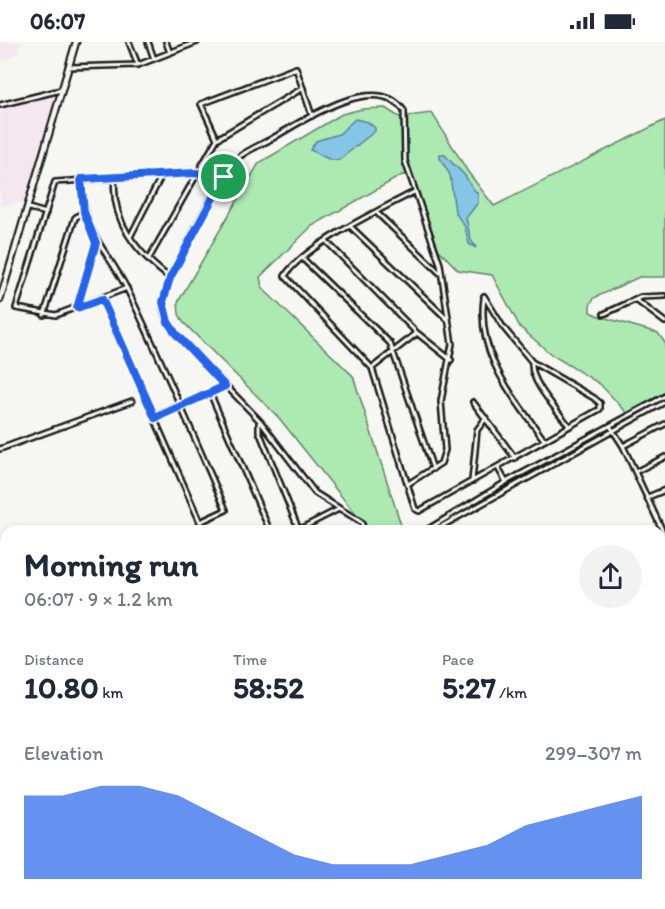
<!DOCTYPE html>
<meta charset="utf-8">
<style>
:root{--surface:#fff;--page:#f2f2f3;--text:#1f2937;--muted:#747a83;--accent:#2563eb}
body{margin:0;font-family:Itim,sans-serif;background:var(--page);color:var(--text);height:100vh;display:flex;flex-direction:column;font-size:22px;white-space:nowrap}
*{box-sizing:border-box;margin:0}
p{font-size:20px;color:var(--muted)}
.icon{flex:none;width:33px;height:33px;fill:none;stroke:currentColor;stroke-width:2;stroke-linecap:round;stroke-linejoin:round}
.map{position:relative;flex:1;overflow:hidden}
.drawer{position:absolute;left:0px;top:483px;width:666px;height:384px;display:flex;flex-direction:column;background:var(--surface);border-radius:18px 18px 0 0;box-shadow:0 3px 9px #0003}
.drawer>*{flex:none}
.pin{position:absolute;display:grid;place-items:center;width:51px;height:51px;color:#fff;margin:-26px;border:3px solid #fff;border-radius:50%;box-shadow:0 2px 6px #0007}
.round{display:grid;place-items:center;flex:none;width:63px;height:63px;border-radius:32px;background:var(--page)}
.overview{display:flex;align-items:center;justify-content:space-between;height:102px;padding:0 24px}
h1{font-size:33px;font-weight:700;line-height:45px}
.stats{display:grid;grid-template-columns:repeat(3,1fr);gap:9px;height:102px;padding:6px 24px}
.stats div{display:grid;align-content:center}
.stats b{font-size:30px;font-weight:700}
.stats small{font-size:16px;font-weight:400}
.stats p{font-size:16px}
.chart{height:168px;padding:12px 24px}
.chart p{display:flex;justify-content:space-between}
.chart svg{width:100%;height:108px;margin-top:6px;fill:var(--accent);opacity:.7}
.status{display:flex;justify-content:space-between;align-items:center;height:42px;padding:0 30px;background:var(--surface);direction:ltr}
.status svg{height:16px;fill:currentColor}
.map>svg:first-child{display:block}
</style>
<div class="status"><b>06:07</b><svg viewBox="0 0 49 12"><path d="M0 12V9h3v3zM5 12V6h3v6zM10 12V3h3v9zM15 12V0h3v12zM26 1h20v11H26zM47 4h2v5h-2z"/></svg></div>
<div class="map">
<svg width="665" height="867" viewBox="0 0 665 867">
<rect width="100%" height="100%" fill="#f6f6f2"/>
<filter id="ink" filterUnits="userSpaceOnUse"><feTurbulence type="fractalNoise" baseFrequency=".0167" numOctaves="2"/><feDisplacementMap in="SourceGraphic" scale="12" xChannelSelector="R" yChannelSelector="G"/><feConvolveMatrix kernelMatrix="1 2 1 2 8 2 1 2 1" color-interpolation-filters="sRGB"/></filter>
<g filter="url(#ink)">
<path fill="#f5e7ef" d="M0,0h21l-3,11 -18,9z
M56,51l-29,109 -27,4v-96l27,-11z"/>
<path fill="#aceab2" stroke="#648367" stroke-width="1.5" d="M385,66l14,9 33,-4 36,59 26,34 171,-86v157h-26l-45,21 -4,7v7l9,4 59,17 7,10v50l-37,21 -28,-30 -48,-29 -32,-28 -28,-52 -34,-5 -20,-21 -26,-73 -10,-1 -90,51 -52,51 2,11 91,88 50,155h-34l-90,-113 -96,-96 -4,-8 -1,-12 81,-139 83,-49 20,-5z
M665,544v236l-5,-2v-232z"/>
<path fill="#85c6e6" stroke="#5b8295" stroke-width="1.5" d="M355,77l13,3 7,6v3l-36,29c-11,2 -19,-7 -29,-10l6,-9 23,-7z
M440,112l5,1c7,9 17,16 21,22 4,7 6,11 12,17v9l-12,15 5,22 5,8 -7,-4 -4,-17 -10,-15 -5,-37 -10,-17z"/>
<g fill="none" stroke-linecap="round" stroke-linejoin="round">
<defs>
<path id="street" d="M129,0l9,23
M148,0l6,17
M166,0l4,11
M68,25l70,-2 59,-23
M0,63l61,-15
M217,97l-16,-35 95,-36 16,48
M115,135c-5,44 22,76 55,101
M81,137c3,60 24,65 47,112 35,72 66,146 98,219l-26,12 -98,-223
M414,150c-32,17 -111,54 -129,84l87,92 43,141 4,2 181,-102v-6l-6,-5 -62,-36 -29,-35 -19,-31
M29,166l17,5
M376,170l64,61
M351,185l96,92
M130,195l32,-62
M326,199l91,92 34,27
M302,216l88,85 43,126
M148,218l69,-121 86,-51
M127,246l-71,27 -40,-7 39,-126 140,-9 29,4
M484,256c-8,57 29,98 60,142
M636,258l29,22
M77,265l19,-64
M604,272l37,-17 24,-1
M44,273l31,-97 8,-6
M532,320c-2,21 25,47 37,64
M372,326l45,-35
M210,351l60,138
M473,360l42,56
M155,375l70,-31
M259,381v8l40,99
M610,384l13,20 42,90
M623,404l42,-22
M0,407l132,-48
M498,426l8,14
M635,430l30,-15
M472,439l5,-51 9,-12
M648,455l17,-7
M296,489l43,-22
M365,489l-4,-9 -46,-29 -55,-72 -84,-87c-8,-11 -14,-20 -13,-33 1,-16 58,-125 70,-139 9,-10 28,-17 40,-24 29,-17 104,-68 131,-27l1,50 35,103 12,80 -11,57 4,49 -4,13 -33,21
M425,489l81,-49 159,-86
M433,489l232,-129
M660,552l5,-4
M0,754l6,11
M660,782l5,-1
M660,791l5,-1
M51,861l2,6
M314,861l11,6
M179,867l12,-6
M195,867l12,-6
M237,867l12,-6
M303,867l12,-6"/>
<path id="secondary" d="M0,258l76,-258"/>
</defs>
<use href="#street" stroke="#1c1c1c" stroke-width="8"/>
<use href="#secondary" stroke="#1c1c1c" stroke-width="9"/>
<use href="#street" stroke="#f6f6f2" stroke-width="3"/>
<use href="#secondary" stroke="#f6f6f2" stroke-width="4.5"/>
</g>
</g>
<g fill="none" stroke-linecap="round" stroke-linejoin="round" filter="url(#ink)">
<defs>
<path id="route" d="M195,131l29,4 -54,101 -7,24 5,20 8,12 49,52 -70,32 -53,-119 -25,9 19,-65 -12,-31 -3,-33z"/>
</defs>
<use href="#route" stroke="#fff" stroke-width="12"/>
<use href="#route" stroke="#2563eb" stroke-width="8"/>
</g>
</svg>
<div class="pin" style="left:224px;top:135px;background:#1e9e55"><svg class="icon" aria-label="arrive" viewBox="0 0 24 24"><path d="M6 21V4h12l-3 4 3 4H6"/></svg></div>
<section class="drawer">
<div class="overview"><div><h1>Morning run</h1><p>06:07 · 9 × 1.2 km</p></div><a class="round"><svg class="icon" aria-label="share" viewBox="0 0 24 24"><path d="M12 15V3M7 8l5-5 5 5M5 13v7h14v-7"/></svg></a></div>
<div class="stats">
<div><p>Distance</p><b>10.80<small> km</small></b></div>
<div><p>Time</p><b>58:52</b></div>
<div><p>Pace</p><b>5:27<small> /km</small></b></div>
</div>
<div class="chart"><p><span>Elevation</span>299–307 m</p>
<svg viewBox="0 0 160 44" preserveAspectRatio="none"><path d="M0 44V10L10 10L20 6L30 6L40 10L50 18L60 26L70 34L80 38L90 38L100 38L110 34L120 30L130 22L140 18L150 14L160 10V44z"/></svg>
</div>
</section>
</div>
